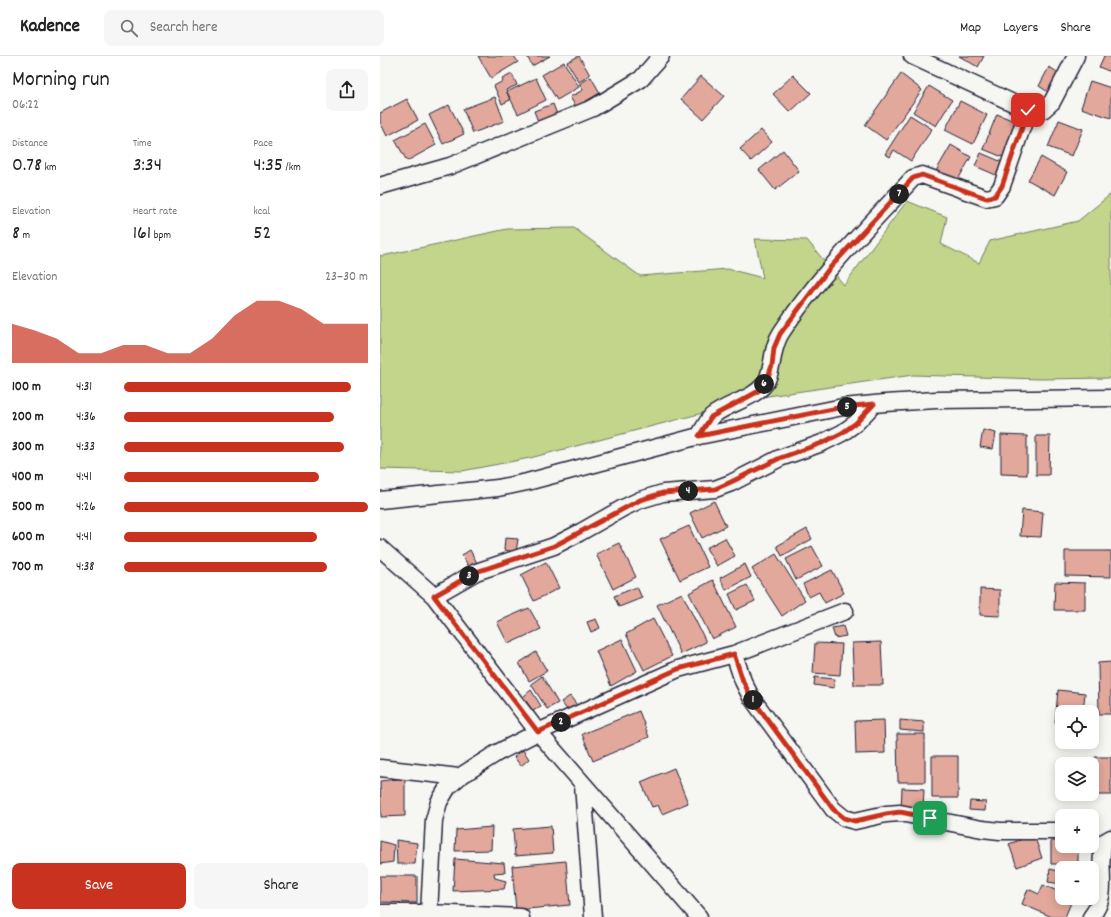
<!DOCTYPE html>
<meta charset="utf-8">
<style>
:root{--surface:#fff;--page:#f6f6f6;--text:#222;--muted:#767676;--line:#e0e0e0;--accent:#c8321e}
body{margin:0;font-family:Dekko,sans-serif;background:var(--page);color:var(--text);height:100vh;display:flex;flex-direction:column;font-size:15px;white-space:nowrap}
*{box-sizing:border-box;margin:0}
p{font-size:13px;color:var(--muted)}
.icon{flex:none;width:22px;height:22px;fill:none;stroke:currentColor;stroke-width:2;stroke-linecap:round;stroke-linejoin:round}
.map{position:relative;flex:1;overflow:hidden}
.details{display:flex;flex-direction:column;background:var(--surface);width:380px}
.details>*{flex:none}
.controls{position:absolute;left:675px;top:649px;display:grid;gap:8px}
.controls a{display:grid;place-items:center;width:44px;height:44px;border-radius:8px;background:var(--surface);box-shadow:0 2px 10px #0003;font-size:20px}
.pin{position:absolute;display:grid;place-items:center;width:34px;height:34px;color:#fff;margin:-17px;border-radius:8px;box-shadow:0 2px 6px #0006}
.km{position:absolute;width:20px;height:20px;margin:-10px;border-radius:50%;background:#222;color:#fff;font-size:11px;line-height:20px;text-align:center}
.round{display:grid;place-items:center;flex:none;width:42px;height:42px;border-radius:8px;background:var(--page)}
.summary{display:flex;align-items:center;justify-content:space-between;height:68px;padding:0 12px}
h1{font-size:22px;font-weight:600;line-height:30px}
.figures{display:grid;grid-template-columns:repeat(3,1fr);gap:6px;height:68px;padding:4px 12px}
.figures div{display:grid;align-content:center}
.figures b{font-size:20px;font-weight:600}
.figures small{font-size:11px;font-weight:400}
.figures p{font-size:11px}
.chart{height:112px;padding:8px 12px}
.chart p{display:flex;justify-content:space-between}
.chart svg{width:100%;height:72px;margin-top:4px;fill:var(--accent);opacity:.7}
.button{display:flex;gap:8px;margin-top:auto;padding:8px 12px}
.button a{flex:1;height:46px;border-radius:8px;background:var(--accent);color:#fff;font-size:16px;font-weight:600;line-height:46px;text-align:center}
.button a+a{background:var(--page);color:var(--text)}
ul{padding:0 12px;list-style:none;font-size:13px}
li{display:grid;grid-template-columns:64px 48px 1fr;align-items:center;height:30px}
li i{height:10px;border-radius:5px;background:var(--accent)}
header{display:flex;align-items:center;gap:24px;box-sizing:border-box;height:56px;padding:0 20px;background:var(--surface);border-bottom:1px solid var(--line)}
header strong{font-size:19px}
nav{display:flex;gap:22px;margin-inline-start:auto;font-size:14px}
.search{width:280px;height:36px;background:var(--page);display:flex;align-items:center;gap:10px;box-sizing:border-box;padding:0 14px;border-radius:8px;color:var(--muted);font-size:15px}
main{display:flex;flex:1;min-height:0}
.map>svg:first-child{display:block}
</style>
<header>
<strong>Kadence</strong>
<div class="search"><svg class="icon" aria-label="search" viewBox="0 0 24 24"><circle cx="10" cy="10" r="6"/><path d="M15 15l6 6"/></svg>Search here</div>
<nav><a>Map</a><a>Layers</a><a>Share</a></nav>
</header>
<main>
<section class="details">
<div class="summary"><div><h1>Morning run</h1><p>06:22</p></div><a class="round"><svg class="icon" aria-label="share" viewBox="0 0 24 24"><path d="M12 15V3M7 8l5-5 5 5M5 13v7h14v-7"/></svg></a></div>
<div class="figures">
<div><p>Distance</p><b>0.78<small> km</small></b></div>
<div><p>Time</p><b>3:34</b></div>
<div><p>Pace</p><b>4:35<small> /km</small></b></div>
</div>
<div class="figures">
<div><p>Elevation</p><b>8<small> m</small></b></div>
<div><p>Heart rate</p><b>161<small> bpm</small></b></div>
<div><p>kcal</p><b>52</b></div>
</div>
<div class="chart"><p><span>Elevation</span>23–30 m</p>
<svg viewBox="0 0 160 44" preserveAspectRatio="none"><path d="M0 44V20L10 24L20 29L30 38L40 38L50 33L60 33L70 38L80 38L90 29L100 15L110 6L120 6L130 11L140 20L150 20L160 20V44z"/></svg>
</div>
<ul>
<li><b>100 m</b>4:31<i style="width:93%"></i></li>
<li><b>200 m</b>4:36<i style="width:86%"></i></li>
<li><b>300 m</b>4:33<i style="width:90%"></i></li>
<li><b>400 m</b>4:41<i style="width:80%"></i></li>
<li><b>500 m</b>4:26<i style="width:100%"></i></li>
<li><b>600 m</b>4:41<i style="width:79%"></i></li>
<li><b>700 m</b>4:38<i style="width:83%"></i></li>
</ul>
<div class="button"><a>Save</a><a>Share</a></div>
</section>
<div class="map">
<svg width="731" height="861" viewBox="0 0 731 861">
<rect width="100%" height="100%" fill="#f6f6f2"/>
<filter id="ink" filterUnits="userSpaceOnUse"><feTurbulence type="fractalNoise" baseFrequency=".025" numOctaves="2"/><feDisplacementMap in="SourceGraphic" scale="8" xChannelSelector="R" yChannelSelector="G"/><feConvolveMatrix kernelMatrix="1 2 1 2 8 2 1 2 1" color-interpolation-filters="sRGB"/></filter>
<g filter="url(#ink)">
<path fill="#c2d58a" stroke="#727c62" d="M731,138v184l-71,1 -127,-4 -145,21 -238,62 -68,13 -82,-2v-214l2,1 125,-27 67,-1 66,48 88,-7 35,9 -8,-39 52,1 37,45 63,-84 40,16 -6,27 38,19 11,-22 88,-20z"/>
<path fill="#e2a89c" stroke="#22223b" d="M98,0h36l4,6 -27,16z
M147,0h23l-18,10z
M199,0l11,19 -11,7 -12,-20z
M579,0h25l-6,11z
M724,0h7v16l-12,-5z
M184,6l15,25 -22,13 -15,-25z
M669,11l10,6 -11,19 -9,-6z
M132,18l5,11 -11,5 4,10 -8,4 -8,-18 9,-5 -1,-2z
M521,18l21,16 -36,50 -21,-15z
M413,19l18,18 -21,19 -17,-18z
M321,20l23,20 -21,23 -22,-20z
M211,21l9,16 -24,14 -6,-10 13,-7 -4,-6z
M156,22l10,22 -28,14 -11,-22z
M710,25l21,7v30l-30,-10z
M549,30l23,14 -16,26 -23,-14z
M115,41l9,24 -31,12 -10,-24z
M27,43l11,21 -31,16 -7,-14v-9z
M580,45l27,14 -14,29 -28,-14z
M173,48l5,13 -19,7 -5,-13z
M69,49l15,29 -21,10 -14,-29z
M617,58l27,11 -14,35 -27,-11z
M530,59l22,14 -21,32 -17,-11 -4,7 -5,-3z
M679,64l24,9 -11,27 -24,-9z
M45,68l11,21 -29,16 -12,-21z
M381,74l11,12 -21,19 -11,-12z
M571,89l20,12 -15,26 -20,-12z
M403,94l16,21 -24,19 -16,-20z
M601,97l21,9 -6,13 -21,-9z
M661,101l26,15 -12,23 -27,-15z
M603,374l13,3 -3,16 -13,-2z
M621,379l26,1v39l-26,-1z
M656,380h14l-1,39h-13z
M334,445l12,25 -24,12 -12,-25z
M642,454l21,2 -2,25 -21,-1z
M309,470l19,41 -28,13 -20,-41z
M427,473l5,10 -30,17 -5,-10z
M125,482l13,1 -2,13 -12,-2z
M345,482l10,18 -18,10 -11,-18z
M239,487l17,34 -23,12 -17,-35z
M432,490l11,20 -27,14 -10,-21z
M90,494l7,13 -8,4 -7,-12z
M685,495h46v26l-46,-1z
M396,498l29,46 -23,16 -30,-47z
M166,506l13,26 -25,13 -13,-26z
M365,508l6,13 -25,13 -6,-12z
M452,514l12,23 -19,10 -6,-11 -10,5 -6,-13z
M333,524l23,47 -24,12 -23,-46z
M675,526l30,1v27h-31z
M367,529l8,16 -19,9 -7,-16z
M257,531l5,11 -23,9 -5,-11z
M600,533l20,1v26l-20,-1z
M302,537l24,49 -25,12 -24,-49z
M149,552l12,21 -33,15 -11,-22z
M216,563l4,9 -9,4 -4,-10z
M273,563l19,37 -28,14 -18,-36z
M463,570l3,10 -11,2 -3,-10z
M242,583l15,32 -26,15 -15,-35z
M501,586l2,43h-29l-2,-42z
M435,587l27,1 -2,31 -27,-2z
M156,596l11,19 -18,10 -10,-18z
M731,606v52h-12l-1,-51z
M162,620l16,27 -11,6 -16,-25z
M435,621l20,2 -1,9 -20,-3z
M151,634l10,16 -8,5 -10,-14z
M678,634l27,3 -2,19h-21v11h-7z
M190,640l7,9 -8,7 -8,-10z
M259,655l10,26 -56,24 -11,-27z
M504,664l1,33 -29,1 -1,-33z
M520,664l24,2v10l-24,-2z
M517,678h28v48h-27z
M143,694l6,9 -8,7 -7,-9z
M552,700h26v42h-26z
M715,701h16v38h-15z
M294,712l14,35 -26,11 -4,-9 -6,2 -11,-25z
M25,722v38l-24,1 -1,-36z
M522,732l22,1 -1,22 -22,-1z
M590,745l16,1 -1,9 -16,-1z
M171,770l2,27 -38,3 -2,-27z
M112,771l-1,23 -36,1 1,-21z
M654,779l8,23 -25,9 -8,-23z
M16,784l21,3 -2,21h-18z
M0,785l14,4 -1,17 -13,2z
M671,785h11v5h16v18h-27z
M75,803l49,4 1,9 -11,1 1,5 11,3 -2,8 -51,2z
M186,805l4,44 -54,5 -4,-44z
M670,813l12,3v12l-14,-2z
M0,820h37v27l-37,-1z
M663,829l19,8v5h11l-8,19h-13l-30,-13 6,-15 11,5z"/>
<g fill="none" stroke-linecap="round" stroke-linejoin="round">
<defs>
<path id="street" d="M532,0l116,54h15l9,-8 24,-46
M0,130l70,-20 143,-58 48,-29 20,-23
M319,380c4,-6 8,-15 13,-20 16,-13 43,-17 54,-34 8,-15 5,-34 15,-49 37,-57 86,-105 132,-155l9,-3 64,23 9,-2 7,-10 26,-76
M0,444l118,-12 29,-6 172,-46 144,-29 42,-4 51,-3 175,-2
M0,492l54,48 104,136 161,185
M54,540l42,-24 78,-26 25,-13 44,-25 17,-8 23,-7 52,-4 16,-6 49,-25 42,-15 20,-10 14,-10 18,-19
M354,598l9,27 8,16 82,112 11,9 11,3 31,-7 14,-1 82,16 18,2h62
M0,712l79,9
M203,729l10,132
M0,857h49l92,4
M49,857l5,-93 5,-18 9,-15 11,-10 38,-24 41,-21 140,-63 56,-15 111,-43
M711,861c20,-24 5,-47 13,-75l7,-4"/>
</defs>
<use href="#street" stroke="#22223b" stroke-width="19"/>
<use href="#street" stroke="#f6f6f2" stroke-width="16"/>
</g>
</g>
<g fill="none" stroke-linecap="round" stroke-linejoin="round" filter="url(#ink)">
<defs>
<path id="route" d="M550,762l-30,-6 -14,2 -31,7 -11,-3 -11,-9 -82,-112 -8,-16 -9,-27 -56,15 -140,63 -104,-136 42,-24 78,-26 86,-46 23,-7 52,-4 16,-7 49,-24 42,-15 20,-10 14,-10 18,-19 -31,3 -144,29 12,-19 46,-25 9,-10 6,-16 2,-18 6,-14 48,-64 85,-92 9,-3 64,23 9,-2 7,-10 26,-76"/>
</defs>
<use href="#route" stroke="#fff" stroke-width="8"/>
<use href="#route" stroke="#c8321e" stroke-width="5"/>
</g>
</svg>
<div class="controls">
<a><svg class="icon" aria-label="locate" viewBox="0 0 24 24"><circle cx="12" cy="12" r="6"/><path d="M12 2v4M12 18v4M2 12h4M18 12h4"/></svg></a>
<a><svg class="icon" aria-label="layers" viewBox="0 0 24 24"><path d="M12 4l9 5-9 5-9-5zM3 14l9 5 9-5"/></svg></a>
<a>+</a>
<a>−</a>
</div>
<div class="pin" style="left:550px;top:762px;background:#1e9e55"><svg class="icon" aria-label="arrive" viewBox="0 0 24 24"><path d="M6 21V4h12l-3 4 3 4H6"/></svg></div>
<div class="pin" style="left:648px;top:54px;background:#d93025"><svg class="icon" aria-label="check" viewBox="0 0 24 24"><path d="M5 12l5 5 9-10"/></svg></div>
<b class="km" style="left:373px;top:644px">1</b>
<b class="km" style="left:181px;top:666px">2</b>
<b class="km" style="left:89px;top:520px">3</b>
<b class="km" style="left:308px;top:435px">4</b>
<b class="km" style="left:467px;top:351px">5</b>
<b class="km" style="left:384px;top:328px">6</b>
<b class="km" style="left:519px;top:138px">7</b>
</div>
</main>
